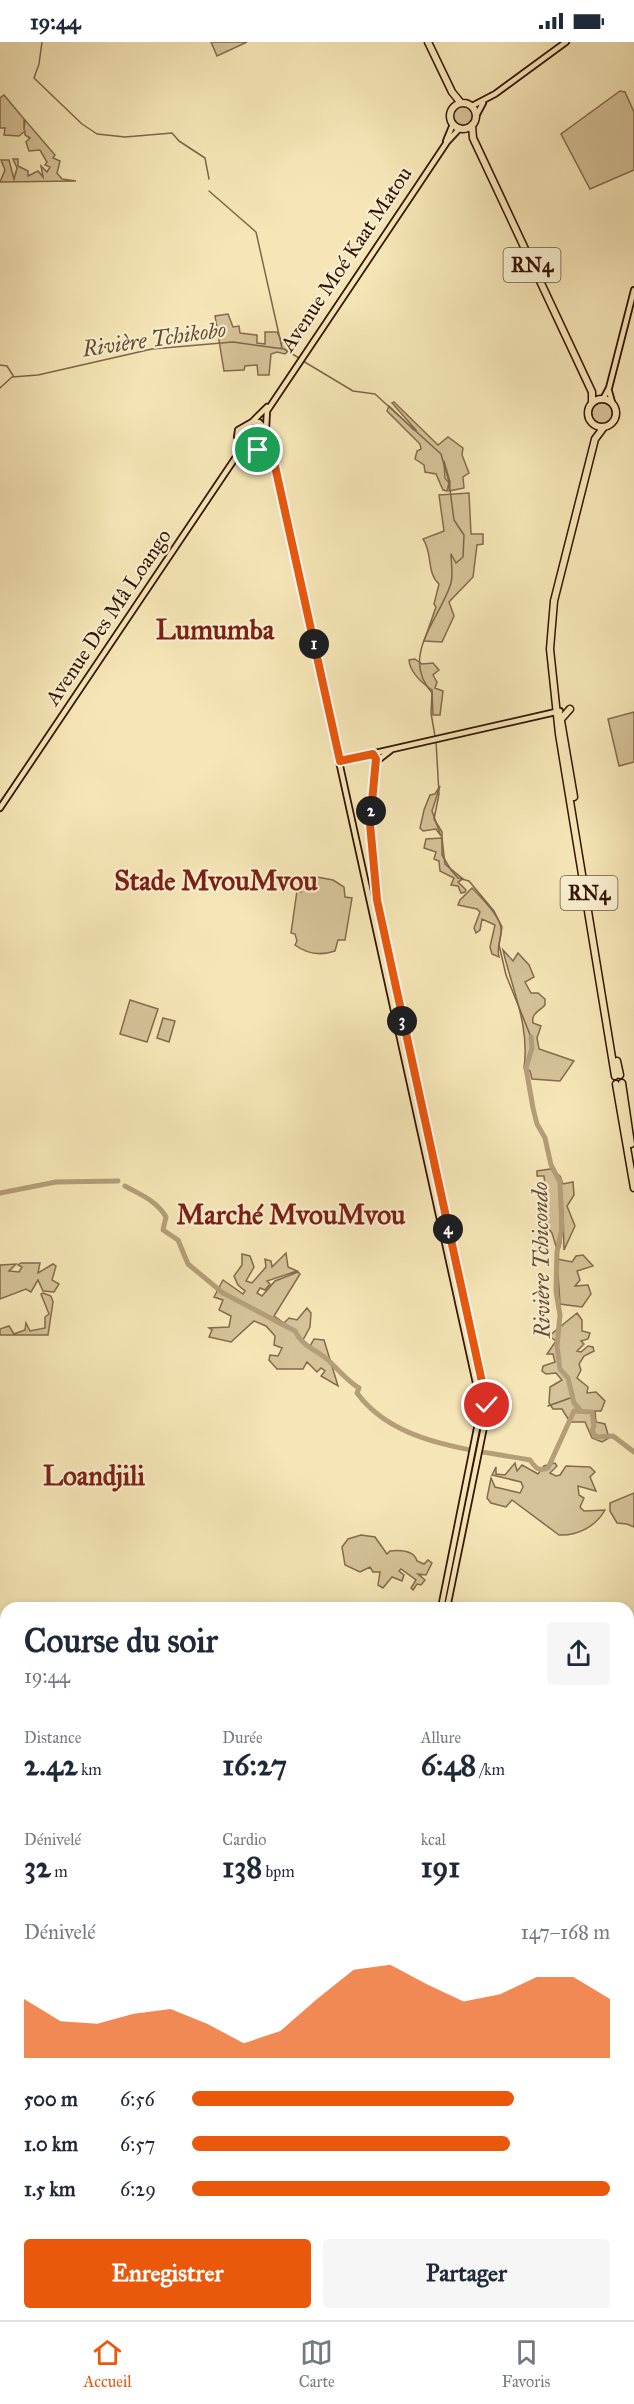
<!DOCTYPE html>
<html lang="fr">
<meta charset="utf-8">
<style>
:root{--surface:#fff;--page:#f6f6f7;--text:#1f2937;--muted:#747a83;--line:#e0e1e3;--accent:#ea580c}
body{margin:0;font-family:"IM FELL Great Primer",serif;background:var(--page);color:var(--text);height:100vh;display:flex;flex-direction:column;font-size:22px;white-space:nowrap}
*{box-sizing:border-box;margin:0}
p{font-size:20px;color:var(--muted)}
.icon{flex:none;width:33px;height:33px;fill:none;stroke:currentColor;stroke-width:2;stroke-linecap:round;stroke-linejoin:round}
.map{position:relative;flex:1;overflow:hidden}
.sheet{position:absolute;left:0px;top:1560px;width:634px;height:718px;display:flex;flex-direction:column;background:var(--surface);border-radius:18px 18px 0 0;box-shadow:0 3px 9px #0003}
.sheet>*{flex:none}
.pin{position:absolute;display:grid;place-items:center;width:51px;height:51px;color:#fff;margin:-26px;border:3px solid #fff;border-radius:50%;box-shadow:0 2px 6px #0007}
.km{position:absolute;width:30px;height:30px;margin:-15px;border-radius:50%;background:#222;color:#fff;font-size:16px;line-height:30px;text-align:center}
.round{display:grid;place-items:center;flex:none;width:63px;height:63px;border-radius:6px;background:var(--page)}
.summary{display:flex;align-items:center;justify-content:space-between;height:102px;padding:0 24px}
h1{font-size:33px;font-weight:700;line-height:45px}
.figures{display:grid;grid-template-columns:repeat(3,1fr);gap:9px;height:102px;padding:6px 24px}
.figures div{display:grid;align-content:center}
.figures b{font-size:30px;font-weight:700}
.figures small{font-size:16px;font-weight:400}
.figures p{font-size:16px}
.chart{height:168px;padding:12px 24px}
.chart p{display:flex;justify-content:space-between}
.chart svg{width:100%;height:108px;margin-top:6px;fill:var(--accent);opacity:.7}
.button{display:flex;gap:12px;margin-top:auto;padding:12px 24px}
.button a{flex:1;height:69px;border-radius:6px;background:var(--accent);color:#fff;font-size:24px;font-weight:700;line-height:69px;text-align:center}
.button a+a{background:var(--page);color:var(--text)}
ul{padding:0 24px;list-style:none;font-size:20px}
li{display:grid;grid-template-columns:96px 72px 1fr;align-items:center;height:45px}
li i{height:15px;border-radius:8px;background:var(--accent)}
.status{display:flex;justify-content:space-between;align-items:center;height:42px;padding:0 30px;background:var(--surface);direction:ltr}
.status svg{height:16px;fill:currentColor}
.dock{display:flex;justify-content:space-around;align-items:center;height:84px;border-top:2px solid var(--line);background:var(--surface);font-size:16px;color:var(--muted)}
.dock a{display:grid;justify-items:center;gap:3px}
.dock .current{color:var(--accent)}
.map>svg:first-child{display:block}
</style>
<div class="status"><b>19:44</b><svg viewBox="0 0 49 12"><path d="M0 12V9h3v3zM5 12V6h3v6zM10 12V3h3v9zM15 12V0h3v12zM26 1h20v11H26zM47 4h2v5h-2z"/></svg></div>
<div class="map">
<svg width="634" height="2278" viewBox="0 0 634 2278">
<rect width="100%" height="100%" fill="#f6e6b7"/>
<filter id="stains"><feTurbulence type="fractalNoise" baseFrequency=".00333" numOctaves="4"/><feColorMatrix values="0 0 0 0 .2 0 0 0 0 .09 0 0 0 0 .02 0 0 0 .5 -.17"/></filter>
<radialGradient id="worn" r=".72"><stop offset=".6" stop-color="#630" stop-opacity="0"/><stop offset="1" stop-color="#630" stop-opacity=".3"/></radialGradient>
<path fill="#d5c298" stroke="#846a4c" stroke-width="1.5" d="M211,0h36l-30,14z
M620,49l5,1 9,20v58l-44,19 -29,-55z
M4,53l20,24v11l1,-10 30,35 -2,3 7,3 -3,12 5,6 14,2 -76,1 5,-12 -4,-10h8l5,19 3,-11 -4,-9h5v7l10,5v5l10,-5 5,6 -2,-11 6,6 3,-5 -5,-2 2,-3 -7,-12 -11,1 -3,-9 4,-4 -5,-3v-4l-6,5 -15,-1 1,-7h-5v-30z
M452 74a11 11 0 1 1 22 0a11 11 0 1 1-22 0Z
M228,272l5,13 6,-1 1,7 17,2v8l8,1v-12h12l5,10 9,6 -6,6 -8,-2 -6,2 -2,21h-11l-1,-10 -12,1 -1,4 -20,1 -9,-55z
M589 371a13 13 0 1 1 26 0a13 13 0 1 1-26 0Z
M394,360l44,43 10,-8 15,11 -1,7 7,18 -6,4 1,11 -15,3 1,-9 -6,-21 1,17 4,5 -2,8 -4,-1 -7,-16 -11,-2 -1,-7 -9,-6 2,-8 4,-2 -1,-5 -33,-33 2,-5 25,24h2l-24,-27z
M469,451l2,41h12v10l-6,1 -4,32 -24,25 5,14 -12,26 -18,-1 12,-34 -2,-3 5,-20c-13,-12 -6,-31 -16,-45l21,-8 -5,-36z
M415,617l7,5 11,-1 6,7 -6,5 4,7 -2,6 8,3 -3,24h-7l-1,-25c-10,-7 -22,-18 -23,-30z
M634,670v50l-15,4 -11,-47z
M440,744l-8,25 9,25 -5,-7 -13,2 -3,-3 4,-18 6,-15 5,-1z
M442,796l3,26 18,15 -5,3 8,8 -1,2 -4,1 -3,-7 -7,-1 3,-7 -14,-7 -1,-10 -5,-2 2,-7 -12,-4 2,-9z
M317,835l16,3 11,7 1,10 7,1 -7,42h-7l-3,11c-15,5 -28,3 -40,-6l2,-4 -2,-7 -4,-1 6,-42 4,1 3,-11z
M472,846c9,9 29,29 29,41 1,10 -5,17 -2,28l-7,-3 -2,-7 5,-22 -13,-6 -2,11 -4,3 -2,-5 6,-16 -3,-3 -19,-4 2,-5z
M503,908l10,11 5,-8 11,12 5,12 -9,5 6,11h7l7,6v6c-5,6 -14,8 -12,18l8,3 -4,12 2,11 35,12 -14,20 -28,-2 -2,-8 -6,-3c6,-42 -12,-79 -21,-118z
M130,958l28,9 -11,33 -27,-8z
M163,976l12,3 -6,21 -12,-4z
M550,1127l10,7 3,8 10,-2 1,13 -7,11 8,20 -11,24 -1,-39 -4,-27 2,59 -3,10 -6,-20 -6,-8 3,-5 -7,-17 4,-9 -2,-18h-7v-5z
M286,1211l2,14 9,4 -30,10 3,3 -5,6 -5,-2 -3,5 5,3 13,-15 23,-9 2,2 -26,42 10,7 5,-5 8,2 10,-12 4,5 -1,14 -7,13 7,6 4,-7 10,1 14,46 -17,-10 4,-5 -4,-3 -4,4 -10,-10 -4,7h-26l-8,-9 1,-5 8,1 4,-8 -8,-3 1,-9 -9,-10 -12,-5 -23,21 -22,-5 3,-7 -3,-2 20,-1 2,-11 -12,-6 4,-10 -9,-3 9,-17 20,14 2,-3 -7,-6 -4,-9 8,-11v-11l8,2 4,11 -8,14 6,2 14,-16 -1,-8 6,2 1,6z
M583,1213l10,11 -16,5 3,9 -5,6 13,-1 3,9 -9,13 -22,-3 -3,-45 15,3 4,-6z
M21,1221h19l-2,10 15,-9 3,2 -4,14 7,4 -5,8 -11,-1 -5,-11 -7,12 -5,-3 -26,10v-34l16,-1 -7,7 10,1 3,-5 -4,-2z
M43,1251l8,3 2,6 -5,33h-48v-6l9,-3 5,8 11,-4 1,-7 4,8 15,-3v-11l4,-3 -8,-20z
M577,1271l5,7v11l8,2 -2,6 -7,2 3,3 -7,7 4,1 7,-6 5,1 1,4 -10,5 -5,8 2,6 -4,8 11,9 -1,6 9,-1 9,9 -4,10h-6l1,11 9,2 4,14 -7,4 -10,-4 -7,-16h-15l-8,-13h-9l-4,-6 1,-16 12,-7 -6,-7 -10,1 -4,-3 1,-5 12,-4 -2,-8h-6l9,-13 -7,-5z
M515,1421l2,8 5,-6 16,9 6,-8 11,-3 2,3 -7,7 6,3 4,-1 6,-9 24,1 5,5 -5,5 6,14 -18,-5 1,9 5,3 -4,9 4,4 21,-1c-9,16 -27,26 -46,25l-47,-35 -6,7 -15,-4 -4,-5 4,-20 4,9 25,6 3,-6 -2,-5 -29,-7 4,-8v7l9,1z
M634,1451v34l-7,-3 -10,-1 -7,-12v-8z
M361,1493l14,2 12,17 3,-3c10,-1 24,-1 27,10l7,3 4,-4 4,3 -6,12 -8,-1 7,6 -4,5 -4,-1 -4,6 -2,-2 5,-8 -15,-11 -2,2 5,4 -2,6 -10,-4 -9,11 -5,-3 2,-13h-7l-3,-5 -10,5 -15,-7 -3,-18 6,-8z
M0,2100h6v48l-6,-5v-15l5,-1 -5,-13z
M328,2273l17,2 -1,3h-124l-3,-5z
M457,2273v-1l48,1 -4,5h-49z"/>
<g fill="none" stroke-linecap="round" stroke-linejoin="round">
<path stroke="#7f6649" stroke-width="1.5" d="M42,0l-3,22 -5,14 48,46 15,10 28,3 47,-4 7,8 26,17 4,21
M209,149l47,41 26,116
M303,319l50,30 22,3 66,60 8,28 5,38 10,15 -1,22 -7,6 -5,-9c0,10 3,23 -1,32 -12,35 -50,71 -18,107l-1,20 4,23
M0,323l7,1 7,11
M0,346l12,-11 26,-2 114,-26 81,-7 51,7 15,9
M436,699l3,53 -5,25 8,13v23l9,15 7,8 11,3 25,30 8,16 -3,18 7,30 25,62
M548,1364l25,-9
M0,2112l6,4
M628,2163h6
M299,2272l10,6
M457,2278l8,-6"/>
<path stroke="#b39e79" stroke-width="5" d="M531,995l1,11 -6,20 7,40 4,16 8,14 6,27 9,17 2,46 -5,24 -1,39 4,24 -3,31 3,23 8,9 6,25 6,7
M125,1144c16,9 32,15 41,31l-3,13 15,10 10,24 35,29 72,38c7,15 20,18 32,28 11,10 19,21 32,29l-2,5c38,52 114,56 173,67 5,7 8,12 18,8l26,-57 18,1 2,14 -2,5 4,6 17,-1 21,16
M0,1151l56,-11 62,-1"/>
<defs>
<path id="major" d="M472,64l23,-12 71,-52
M476,74l7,-13
M446,99l7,-17
M609,349l3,11
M603,357l6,-11 25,-98
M252,380l15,-15
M252,380h7l7,7 2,13 -6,8 -14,-3 -11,-10 1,-7z
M266,387l1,-18 150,-224 30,-45 13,-14
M268,397l211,958v21l-38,190
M391,708l-14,11c-9,47 -7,93 0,139l110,505 -3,22 -37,181
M340,719l220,-50
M0,766l244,-363"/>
<path id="highway" d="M428,0l24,50 9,11
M450 74a13 13 0 1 1 26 0a13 13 0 1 1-26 0Z
M472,83l1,13 119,254v11
M588 371a14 14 0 1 1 28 0a14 14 0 1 1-28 0Z
M604,385l-9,12 -41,162 -4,48 9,85 56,342
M560,673l14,82
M562,676l8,-9
M617,1019l3,14
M622,1041l9,61
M616,1042l18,104
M0,1651h6
M628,1908l6,3"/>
</defs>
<use href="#major" stroke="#321301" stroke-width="8"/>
<use href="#highway" stroke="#321301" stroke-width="9"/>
<use href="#major" stroke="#f6e6b7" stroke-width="4.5"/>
<use href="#highway" stroke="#f6e6b7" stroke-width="6"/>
</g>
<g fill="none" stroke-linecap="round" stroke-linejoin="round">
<defs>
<path id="route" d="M258,408l13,-2 69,313 33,-7 3,5 -6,65 7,76 110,505"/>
</defs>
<use href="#route" stroke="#fff" stroke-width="12"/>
<use href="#route" stroke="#ea580c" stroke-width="8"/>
</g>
<g text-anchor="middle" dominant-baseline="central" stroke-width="4.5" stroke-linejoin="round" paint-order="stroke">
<g fill="#f9efd0" stroke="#6e553f" stroke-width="1.5">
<rect x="503.5" y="206" width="57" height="34" rx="4.5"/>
<rect x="560.5" y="834" width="57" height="34" rx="4.5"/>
</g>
<g font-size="20" font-weight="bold" fill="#321301">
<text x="532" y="223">RN4</text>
<text x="589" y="851">RN4</text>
</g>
<g font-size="21" fill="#321301" stroke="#f9efd0">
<text transform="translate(346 217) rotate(-56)">Avenue Moé Kaat Matou</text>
<text transform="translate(108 575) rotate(-56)">Avenue Des Mâ Loango</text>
</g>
<g font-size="22" font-style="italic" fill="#664b31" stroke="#f9efd0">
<text transform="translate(154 297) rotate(-8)">Rivière Tchikobo</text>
<text transform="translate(541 1218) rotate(-91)">Rivière Tchicondo</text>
</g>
<g font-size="27" font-weight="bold" fill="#7a1f14" stroke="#f9efd0">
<text x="215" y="587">Lumumba</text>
<text x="216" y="838">Stade MvouMvou</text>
<text x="291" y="1172">Marché MvouMvou</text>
<text x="94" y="1433">Loandjili</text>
</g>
</g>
<rect width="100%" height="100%" filter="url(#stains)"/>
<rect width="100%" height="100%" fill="url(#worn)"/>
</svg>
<div class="pin" style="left:258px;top:408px;background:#1e9e55"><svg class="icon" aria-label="arrive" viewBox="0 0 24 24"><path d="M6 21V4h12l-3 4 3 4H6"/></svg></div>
<div class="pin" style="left:487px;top:1363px;background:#d93025"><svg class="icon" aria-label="check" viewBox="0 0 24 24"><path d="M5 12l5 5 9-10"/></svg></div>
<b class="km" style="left:314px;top:602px">1</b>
<b class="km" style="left:371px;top:769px">2</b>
<b class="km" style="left:402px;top:979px">3</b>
<b class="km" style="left:448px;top:1187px">4</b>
<section class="sheet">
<div class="summary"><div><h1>Course du soir</h1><p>19:44</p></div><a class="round"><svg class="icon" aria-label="share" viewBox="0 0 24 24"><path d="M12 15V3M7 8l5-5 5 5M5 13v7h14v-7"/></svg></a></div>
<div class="figures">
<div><p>Distance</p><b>2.42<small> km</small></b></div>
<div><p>Durée</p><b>16:27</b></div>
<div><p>Allure</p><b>6:48<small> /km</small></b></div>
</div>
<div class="figures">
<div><p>Dénivelé</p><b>32<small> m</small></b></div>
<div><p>Cardio</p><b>138<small> bpm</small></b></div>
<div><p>kcal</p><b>191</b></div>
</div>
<div class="chart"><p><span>Dénivelé</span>147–168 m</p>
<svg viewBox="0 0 160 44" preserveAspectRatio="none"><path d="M0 44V20L10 29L20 30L30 26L40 24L50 30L60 38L70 33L80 20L90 8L100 6L110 14L120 21L130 18L140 11L150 11L160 20V44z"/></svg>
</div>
<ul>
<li><b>500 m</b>6:56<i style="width:77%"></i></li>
<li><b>1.0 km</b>6:57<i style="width:76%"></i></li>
<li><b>1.5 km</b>6:29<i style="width:100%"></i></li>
</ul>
<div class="button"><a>Enregistrer</a><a>Partager</a></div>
</section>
</div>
<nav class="dock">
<a class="current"><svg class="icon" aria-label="home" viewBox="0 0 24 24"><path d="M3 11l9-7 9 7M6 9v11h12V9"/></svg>Accueil</a>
<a><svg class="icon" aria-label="map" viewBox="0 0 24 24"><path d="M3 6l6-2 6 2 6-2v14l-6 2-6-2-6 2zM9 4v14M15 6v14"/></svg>Carte</a>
<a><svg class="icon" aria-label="saved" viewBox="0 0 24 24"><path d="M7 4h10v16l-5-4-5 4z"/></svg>Favoris</a>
</nav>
